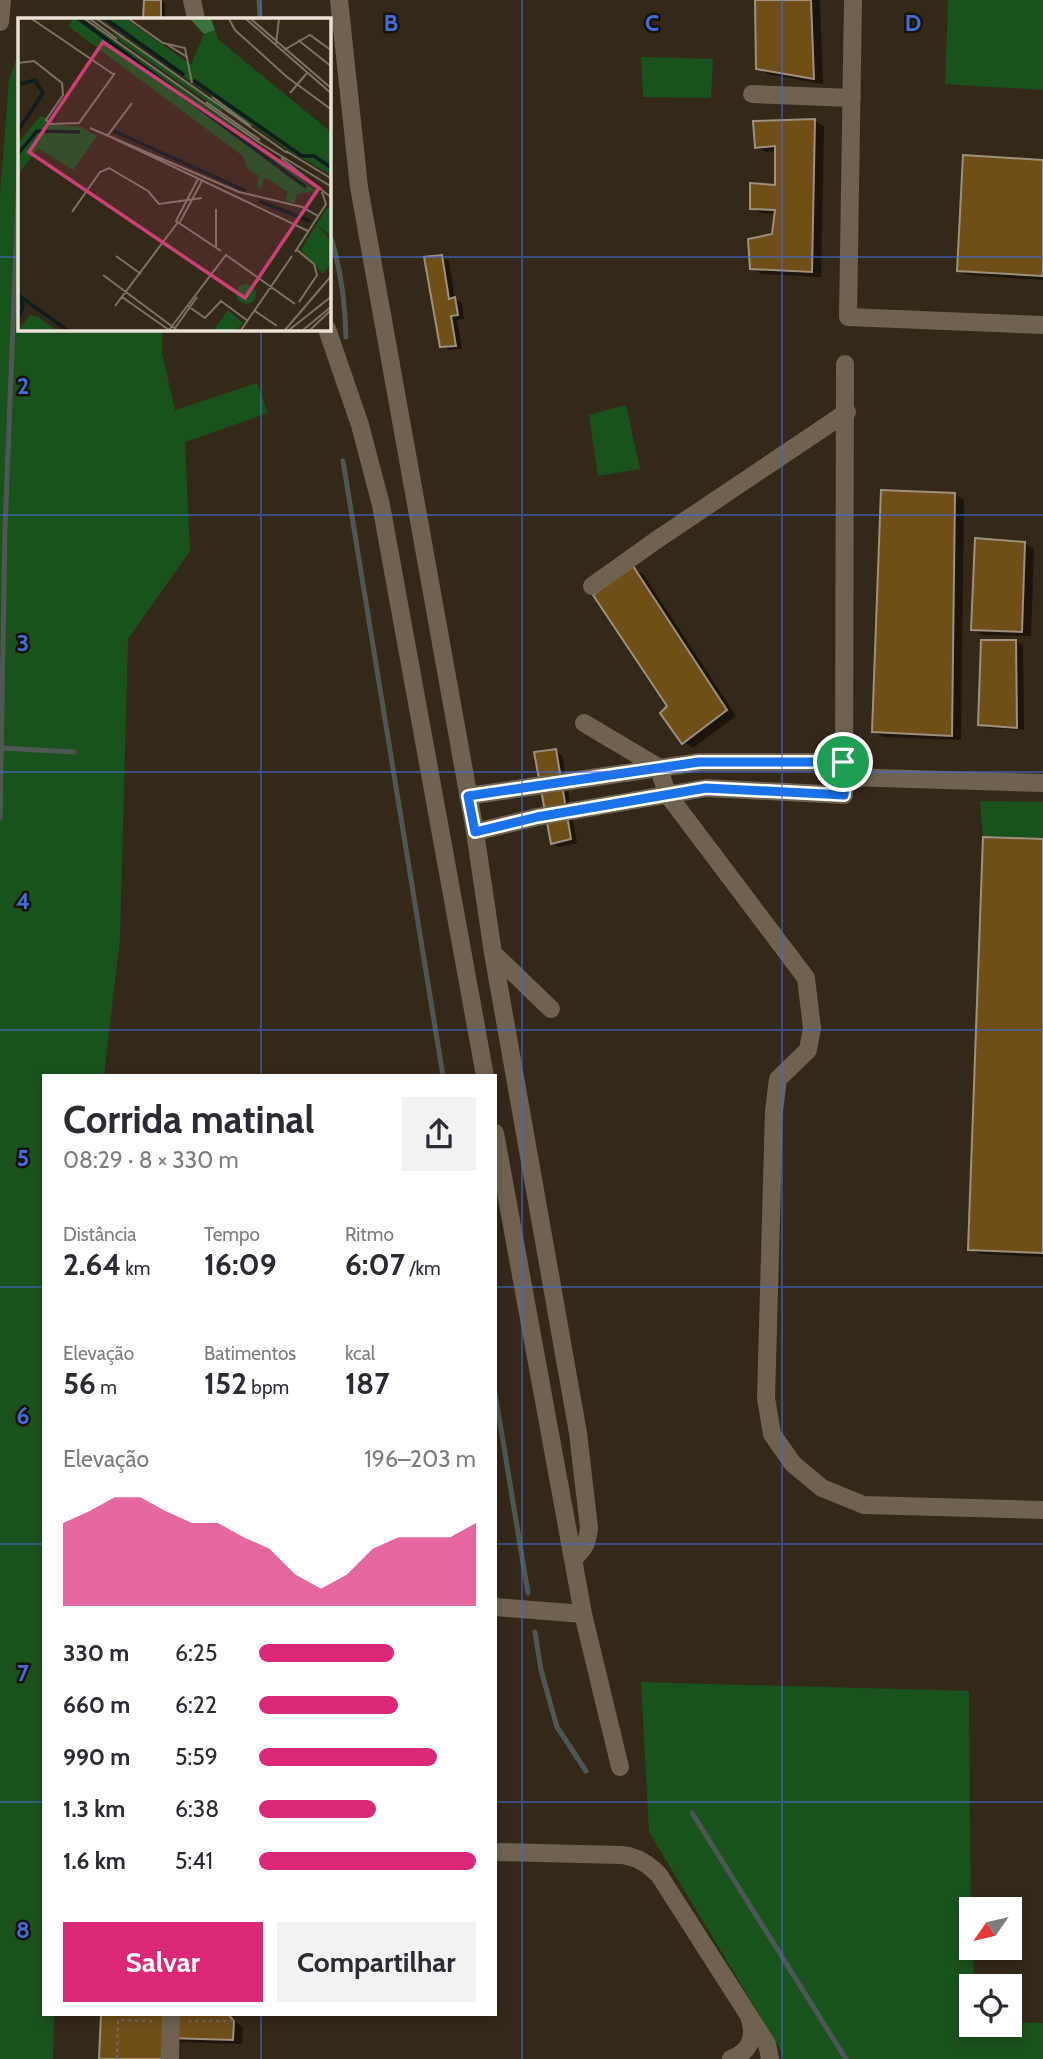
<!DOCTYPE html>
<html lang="pt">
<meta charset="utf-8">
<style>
:root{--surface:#fff;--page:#f2f2f3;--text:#2b2b33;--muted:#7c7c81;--accent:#db2777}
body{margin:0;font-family:Cabin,sans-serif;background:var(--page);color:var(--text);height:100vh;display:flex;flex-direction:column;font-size:26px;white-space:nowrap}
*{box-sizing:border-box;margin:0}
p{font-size:23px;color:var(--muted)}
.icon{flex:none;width:38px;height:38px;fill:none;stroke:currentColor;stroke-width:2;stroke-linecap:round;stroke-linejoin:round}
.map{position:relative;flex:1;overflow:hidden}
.details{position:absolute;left:42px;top:1074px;width:455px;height:942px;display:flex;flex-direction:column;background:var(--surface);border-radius:0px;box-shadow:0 4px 10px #0003}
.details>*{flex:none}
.needle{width:46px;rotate:236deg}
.buttons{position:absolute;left:959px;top:1897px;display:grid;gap:14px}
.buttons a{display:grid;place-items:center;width:63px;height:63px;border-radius:0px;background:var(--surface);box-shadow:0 4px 10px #0003;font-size:35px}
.pin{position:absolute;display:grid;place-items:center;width:60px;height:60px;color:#fff;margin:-30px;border:4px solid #fff;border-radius:50%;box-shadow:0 2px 7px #0007}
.round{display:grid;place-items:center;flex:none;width:74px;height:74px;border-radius:0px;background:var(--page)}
.head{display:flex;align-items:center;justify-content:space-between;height:119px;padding:0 21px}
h1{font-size:38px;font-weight:700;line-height:52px}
.stats{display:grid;grid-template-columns:repeat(3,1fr);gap:10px;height:119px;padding:7px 21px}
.stats div{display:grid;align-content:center}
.stats b{font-size:30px;font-weight:700}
.stats small{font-size:19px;font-weight:400}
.stats p{font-size:19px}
.chart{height:196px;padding:14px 21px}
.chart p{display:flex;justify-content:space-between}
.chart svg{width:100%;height:126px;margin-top:7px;fill:var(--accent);opacity:.7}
.cta{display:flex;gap:14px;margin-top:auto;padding:14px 21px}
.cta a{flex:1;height:80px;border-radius:0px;background:var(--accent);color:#fff;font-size:28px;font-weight:700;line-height:80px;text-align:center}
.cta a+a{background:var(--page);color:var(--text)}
ul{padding:0 21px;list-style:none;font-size:23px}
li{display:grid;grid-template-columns:112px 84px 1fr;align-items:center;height:52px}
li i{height:18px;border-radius:9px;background:var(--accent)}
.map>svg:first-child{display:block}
</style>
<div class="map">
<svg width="1043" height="2059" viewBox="0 0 1043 2059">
<rect width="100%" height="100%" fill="#342819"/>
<path fill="#1a521e" d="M948,0h95v90l-98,-6z
M19,51v278h143v24l13,57 82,-27 11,30 -83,29 5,109 -62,88 -8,299 -16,138h-60v938h10l-1,45h-53v-1863l9,-117z
M641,57l72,2 -2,39 -68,-1z
M626,405l14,64 -42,7 -9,-61z
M980,801l63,1v36l-60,-1z
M641,1682l328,9 2,257h2l1,38h-3v39h39v-3l33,1v36h-260l-4,-12 -130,-215z"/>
<path fill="#0007" d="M145,0l16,1 4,2v16h-20z
M757,0h63l3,84 -56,-10 -9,-6z
M814,121l10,5 -3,151 -60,-3 -9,-6 22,-32 2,-22 -15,-1 -10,-5 25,-21 1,-36 -11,1 -9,-5z
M1043,162v118l-75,-5 -9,-5z
M442,257l7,4 6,38 7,4 2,16 -7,1 5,29 -13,1 -7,-4z
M954,494l10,6 -3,240 -78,-3 -10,-6z
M1024,543l10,6 -3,87 -48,-1 -10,-6z
M633,569l10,5 93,142 -43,32 -9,-6 -14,-36z
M1016,641l7,4 1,85 -37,-2 -7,-4z
M555,751l7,4 15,88 -18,4 -7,-4z
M1043,841v416l-63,-3 -10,-5z
M103,2014h125l15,14 -1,16 -66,-2 -75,17z"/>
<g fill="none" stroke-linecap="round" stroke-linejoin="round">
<path stroke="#4f5755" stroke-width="5" d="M259,0l1,19
M329,232c12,34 16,69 17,105
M343,461l100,615
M1,748l73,4
M0,818l5,-289 14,-358
M495,1393l33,200
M535,1632l6,38 16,57 29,44
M692,1813l154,246"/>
</g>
<path fill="#6f4e18" stroke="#9e907e" stroke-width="2" d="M144,0h17v19h-18z
M755,0h56l3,79 -58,-10z
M815,119l-3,153 -62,-3 -2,-30 24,-5 3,-24 -25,-1v-26l25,2v-39l-20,2 -2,-27z
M963,155l80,5v116l-86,-5z
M442,255l7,44 6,-2 3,18 -7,1 5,30 -16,1 -16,-90z
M881,490l74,3 -3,243 -80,-4z
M975,538l50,4 -3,90 -51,-2z
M633,566l94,144 -45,34 -22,-31 7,-7 -74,-111z
M981,640h35l1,88 -39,-3z
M556,749l15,90 -20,5 -17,-92z
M983,837l60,2v414l-75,-3z
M101,2014h127l6,7 -1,19 -66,-2 -1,21h-67z"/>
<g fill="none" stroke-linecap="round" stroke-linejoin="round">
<path stroke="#72685b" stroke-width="2.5" stroke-dasharray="3.5 3.5" stroke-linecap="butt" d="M188,2021h46
M117,2059l1,-39 35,1"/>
<path stroke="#6f6250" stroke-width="18" d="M192,0l4,19
M339,0l20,187 116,645 18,121 85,480 11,95c-2,15 -4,21 -16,31
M853,0l-5,317 195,8
M0,22l2,-22
M752,94l100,4
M327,329l33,96 21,80 104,571
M592,586l63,-45 192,-129
M584,723l74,44 10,28 138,183 6,50 -4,22 -30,29 -4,32 -8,287 6,36 21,30 29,24 42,17 179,5
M846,777l197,6
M468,796l232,-34h143
M475,832l62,-15 169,-29 138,7 1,-431
M493,953l58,56
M495,1133l88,481 37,153
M495,1607l88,7
M495,1852l127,3c16,2 26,9 37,20l108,169 3,15
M170,2059l1,-45
M731,2059c18,-7 25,-21 19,-39"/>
</g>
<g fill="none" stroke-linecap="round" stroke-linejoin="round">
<defs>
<path id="route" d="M699,762h144l3,15 -2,18 -138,-7 -169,29 -62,15 -7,-36z"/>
</defs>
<use href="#route" stroke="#fff" stroke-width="14"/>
<use href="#route" stroke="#1a73e8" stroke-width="9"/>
</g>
<path fill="none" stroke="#466cd8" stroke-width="2" stroke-opacity="0.55" d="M261,0v19M522,0v2059M782,0v2059M0,257h19M329,257h714M261,329v747M0,515h1043M0,772h1043M0,1030h1043M0,1287h44M495,1287h548M0,1544h44M495,1544h548M0,1802h44M495,1802h548M261,2014v45"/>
<g transform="translate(18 18)">
<rect width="313" height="313" fill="#342819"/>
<path d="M55,1l23,9 168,120 56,47 -7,-4 -16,3 -3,9 -9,-2 3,-9 -18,-12 -6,-2 -3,10 -4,-1 2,-11 -11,-7 -5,-13 -175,-130zM85,1h23l65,46 13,-31 11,-4 4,10 112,92v43l-46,-27zM91,10l114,81 -1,3 -100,-70zM22,98l6,1v7l35,3 16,9 -24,34 -35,-22 -20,27v-32zM313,188v30l-14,-11 14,16v22l-8,11 -22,-24 25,-41zM218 276a10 10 0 1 1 20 0a10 10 0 1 1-20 0ZM210,292l15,13 -7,7h-22zM12,297l8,2 18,13h-38z" fill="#1a521e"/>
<path d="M172,1h21l4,11 -11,4z" fill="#39723b"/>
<path fill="none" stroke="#0d1c1d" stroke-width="3.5" d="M61,1l227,168M88,1l78,56M175,62l109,76h12l18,12M0,113l25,-38 -8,-13 -14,4M96,113l132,60M0,136l19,-23 43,1M241,183l51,20M0,277l49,35M0,300l5,-10 -2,-10"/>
<path fill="none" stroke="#7c7265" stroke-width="2" d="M14,1l81,55M67,1l175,124M72,1l27,20M79,1l190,134M111,1l34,24 22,5 7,35M211,1l6,11 52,47 45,33M228,1l86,75M233,1l81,70M280,22l34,27M258,26l3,-25M150,27l19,12M266,32l26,-15 22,16M0,45l16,-2 28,22 1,12 -17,25 4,4 29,-1 36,-50M272,75l17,-20M194,79l39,29M188,84l54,38M72,110l149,64 63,15 16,9M90,117l24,-32M97,121l193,92M242,125l72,44M268,133l46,28M263,140l51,40M180,161l-22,42 45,30M198,191v39M54,194l28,-40 9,-4 39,23 11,13 43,-6M162,204l22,-41M279,232l17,14 3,11 -18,27M277,234l31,-48 -4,-12M98,238l25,18M85,257l74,55M104,279l47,33M97,288l63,-84M170,288l17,12 16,-17 27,20M237,293l22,15M157,310l22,-31M151,312l57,-75 69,49M223,312l51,-74M267,312l47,-55M271,312l43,-34M285,312l29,-24M292,312l21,-20"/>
<path fill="#ca4074" fill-opacity="0.15" stroke="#ca4074" stroke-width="3.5" d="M85,24l216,146 -74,110 -216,-146z"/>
<rect width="313" height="313" fill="none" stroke="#e9e2d8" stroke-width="3.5"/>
</g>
<g font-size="23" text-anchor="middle" font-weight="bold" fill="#466cd8" stroke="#17120b" stroke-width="5" stroke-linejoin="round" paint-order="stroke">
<text x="391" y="31">B</text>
<text x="652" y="31">C</text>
<text x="913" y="31">D</text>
<text x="23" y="394">2</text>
<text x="23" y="651">3</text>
<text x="23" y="909">4</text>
<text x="23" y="1166">5</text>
<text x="23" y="1424">6</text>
<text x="23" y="1681">7</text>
<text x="23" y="1938">8</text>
</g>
</svg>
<div class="buttons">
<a><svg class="needle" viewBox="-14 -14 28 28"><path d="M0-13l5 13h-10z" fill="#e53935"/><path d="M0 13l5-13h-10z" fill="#7c7c81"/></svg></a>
<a><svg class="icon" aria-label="locate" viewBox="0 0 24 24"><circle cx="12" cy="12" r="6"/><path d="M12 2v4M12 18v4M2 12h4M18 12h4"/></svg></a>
</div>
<div class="pin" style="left:843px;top:762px;background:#1e9e55"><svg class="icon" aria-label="arrive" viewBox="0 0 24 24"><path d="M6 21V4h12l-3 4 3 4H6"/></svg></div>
<section class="details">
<div class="head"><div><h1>Corrida matinal</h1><p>08:29 · 8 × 330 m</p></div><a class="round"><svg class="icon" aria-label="share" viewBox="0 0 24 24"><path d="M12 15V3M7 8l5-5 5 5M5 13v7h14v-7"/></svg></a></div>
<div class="stats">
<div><p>Distância</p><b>2.64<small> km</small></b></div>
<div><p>Tempo</p><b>16:09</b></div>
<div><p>Ritmo</p><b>6:07<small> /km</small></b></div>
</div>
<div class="stats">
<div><p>Elevação</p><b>56<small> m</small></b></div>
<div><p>Batimentos</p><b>152<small> bpm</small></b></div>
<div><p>kcal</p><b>187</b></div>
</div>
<div class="chart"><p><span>Elevação</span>196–203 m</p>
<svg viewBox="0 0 160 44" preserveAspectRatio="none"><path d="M0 44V15L10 11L20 6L30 6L40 11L50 15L60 15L70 20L80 24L90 33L100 38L110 33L120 24L130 20L140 20L150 20L160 15V44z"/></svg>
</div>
<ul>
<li><b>330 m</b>6:25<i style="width:62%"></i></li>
<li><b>660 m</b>6:22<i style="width:64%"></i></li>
<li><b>990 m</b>5:59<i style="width:82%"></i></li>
<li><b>1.3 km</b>6:38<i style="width:54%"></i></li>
<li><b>1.6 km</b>5:41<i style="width:100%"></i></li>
</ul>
<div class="cta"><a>Salvar</a><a>Compartilhar</a></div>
</section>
</div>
